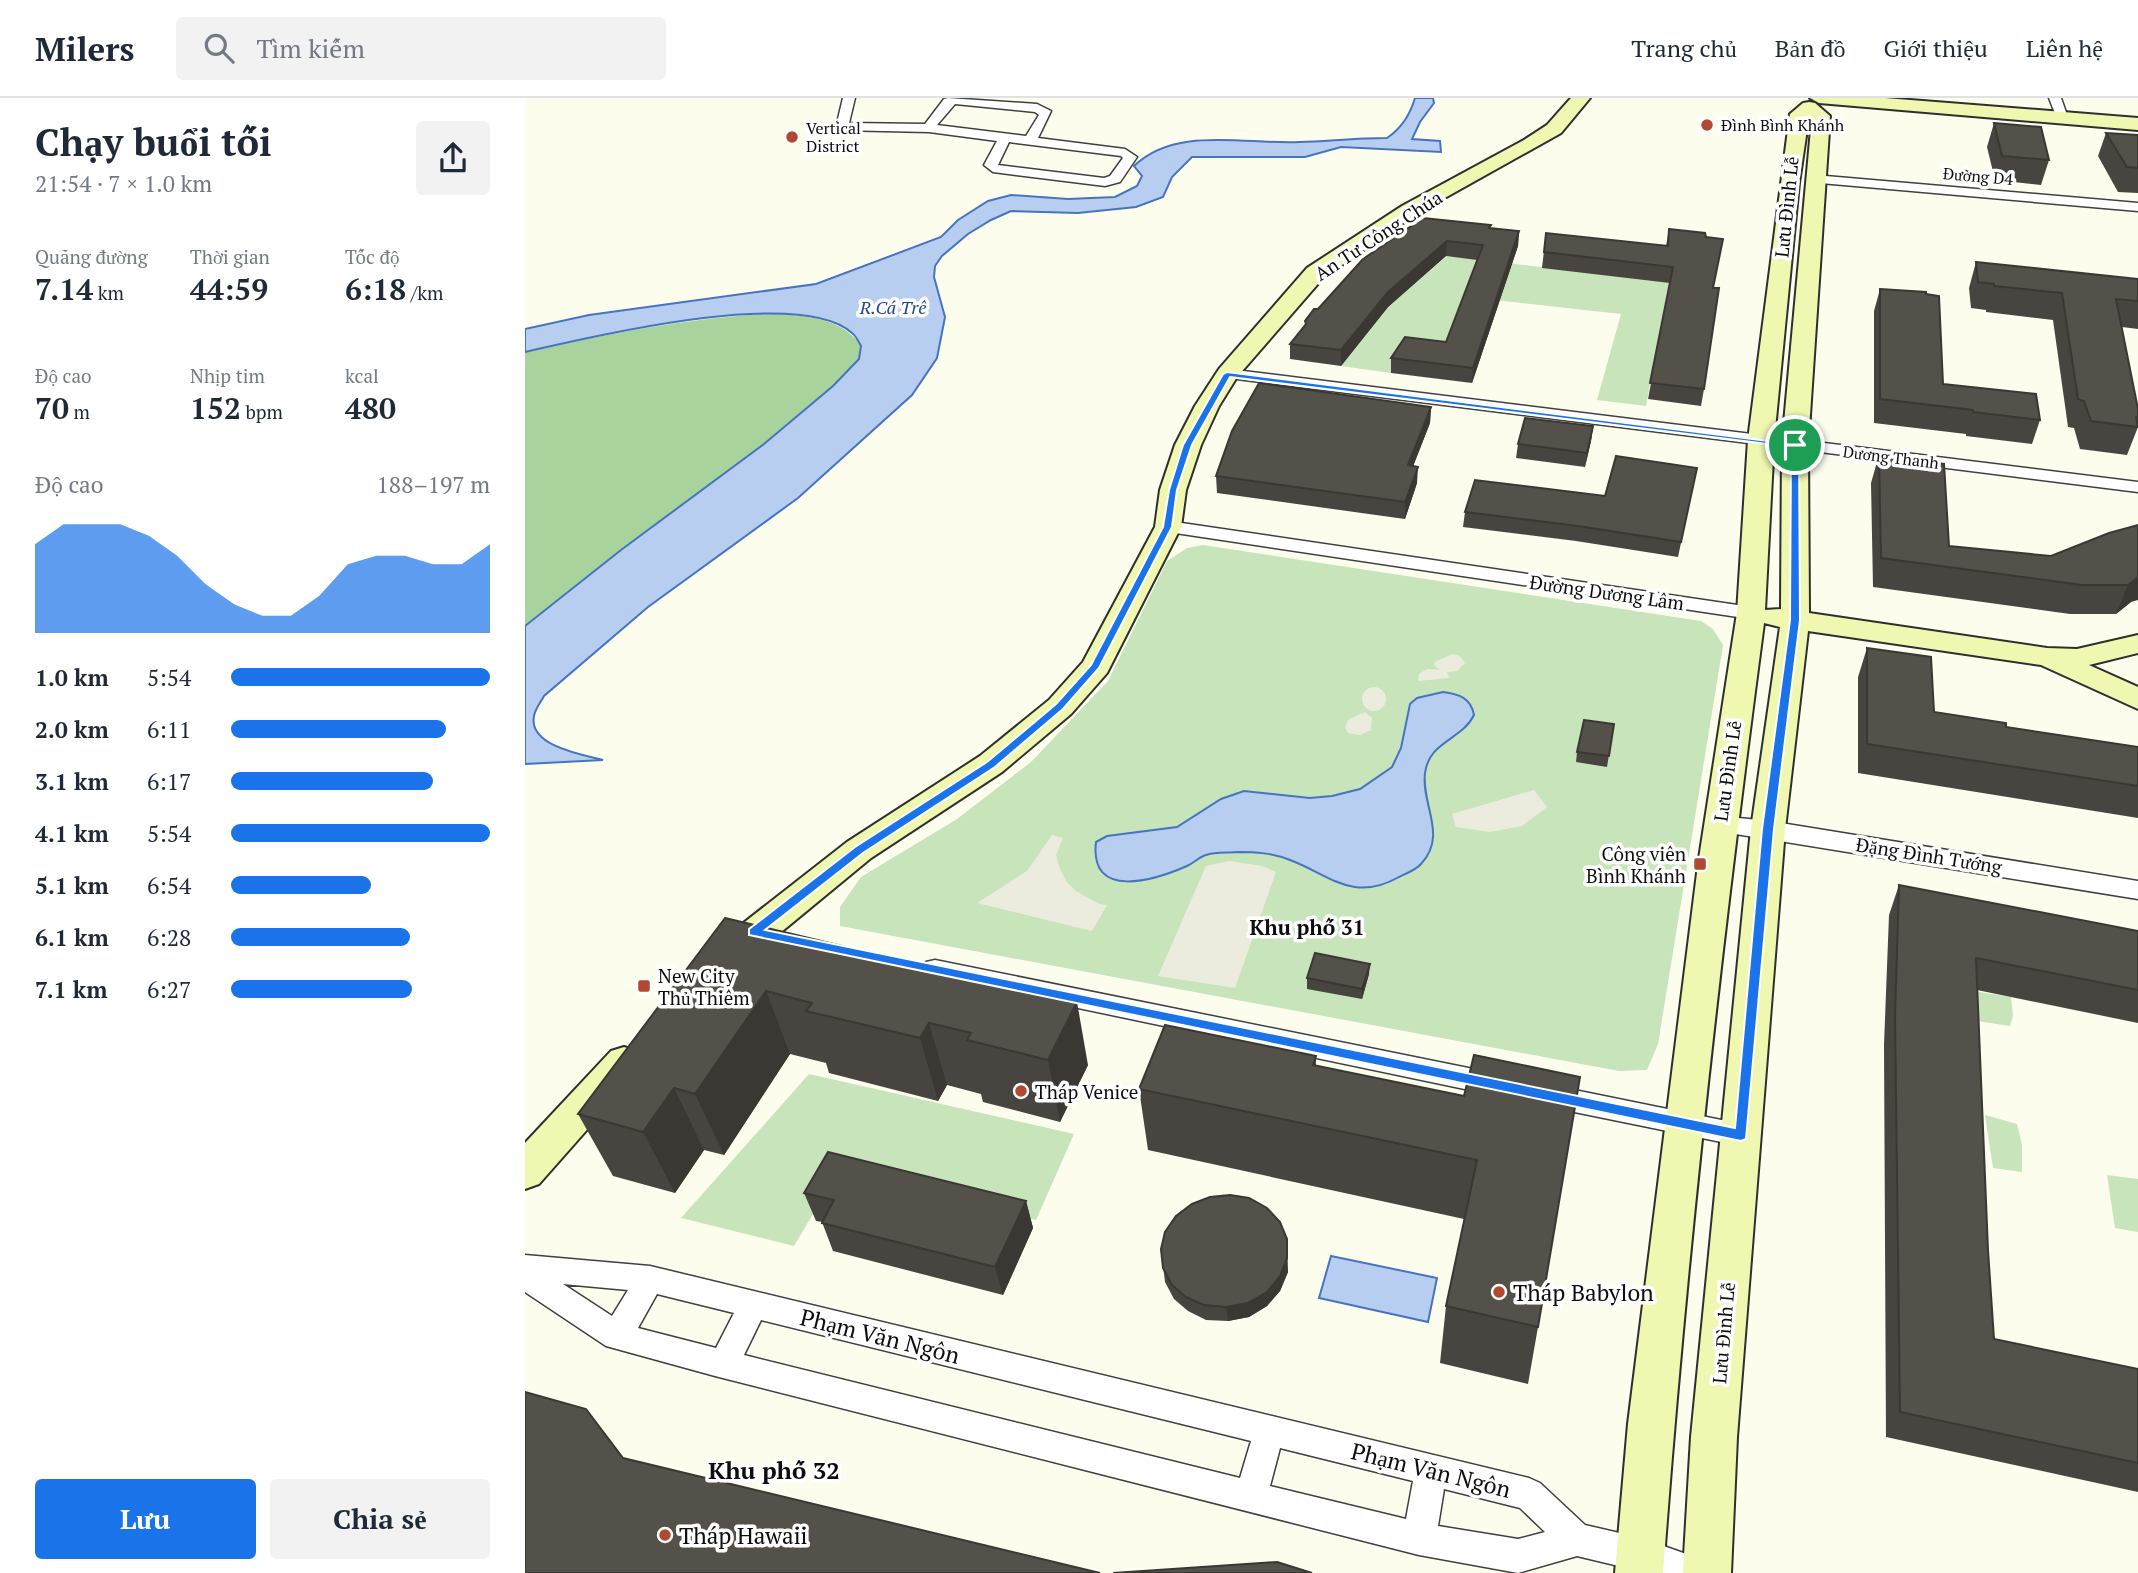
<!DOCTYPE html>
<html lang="vi">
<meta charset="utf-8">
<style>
:root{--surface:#fff;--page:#f2f2f3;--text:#1f2937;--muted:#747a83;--line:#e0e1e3;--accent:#1a73e8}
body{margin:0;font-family:"PT Serif",serif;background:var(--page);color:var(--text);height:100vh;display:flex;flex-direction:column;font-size:26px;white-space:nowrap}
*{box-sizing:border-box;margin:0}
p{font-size:23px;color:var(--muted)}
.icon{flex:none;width:38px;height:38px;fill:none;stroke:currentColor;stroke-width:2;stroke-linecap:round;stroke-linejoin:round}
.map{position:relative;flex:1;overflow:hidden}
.panel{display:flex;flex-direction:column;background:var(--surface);width:525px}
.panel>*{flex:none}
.pin{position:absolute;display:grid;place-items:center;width:60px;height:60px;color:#fff;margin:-30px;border:4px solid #fff;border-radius:50%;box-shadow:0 2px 7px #0007}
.round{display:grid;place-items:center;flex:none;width:74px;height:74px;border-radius:7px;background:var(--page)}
.summary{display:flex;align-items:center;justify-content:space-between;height:119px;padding:0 35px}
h1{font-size:38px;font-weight:700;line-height:52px}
.stats{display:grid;grid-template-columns:repeat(3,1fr);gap:10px;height:119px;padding:7px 35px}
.stats div{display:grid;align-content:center}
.stats b{font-size:30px;font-weight:700}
.stats small{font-size:19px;font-weight:400}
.stats p{font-size:19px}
.chart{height:196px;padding:14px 35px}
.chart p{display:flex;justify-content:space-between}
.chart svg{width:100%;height:126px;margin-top:7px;fill:var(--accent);opacity:.7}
.primary-button{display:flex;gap:14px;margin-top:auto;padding:14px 35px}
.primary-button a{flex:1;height:80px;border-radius:7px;background:var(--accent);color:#fff;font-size:28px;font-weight:700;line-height:80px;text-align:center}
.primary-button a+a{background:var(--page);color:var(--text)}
ul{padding:0 35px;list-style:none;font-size:23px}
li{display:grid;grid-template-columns:112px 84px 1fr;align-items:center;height:52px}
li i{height:18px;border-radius:9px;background:var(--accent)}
header{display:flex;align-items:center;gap:42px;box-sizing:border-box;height:98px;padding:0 35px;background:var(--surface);border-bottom:2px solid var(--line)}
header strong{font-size:33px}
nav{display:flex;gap:38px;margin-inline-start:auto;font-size:24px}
.search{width:490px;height:63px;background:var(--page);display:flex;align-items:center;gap:18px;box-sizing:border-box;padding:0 24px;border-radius:7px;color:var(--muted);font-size:26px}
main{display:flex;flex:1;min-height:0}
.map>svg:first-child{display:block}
</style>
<header>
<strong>Milers</strong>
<div class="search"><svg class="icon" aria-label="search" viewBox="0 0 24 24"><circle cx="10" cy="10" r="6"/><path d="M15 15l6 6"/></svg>Tìm kiếm</div>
<nav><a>Trang chủ</a><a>Bản đồ</a><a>Giới thiệu</a><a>Liên hệ</a></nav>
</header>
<main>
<section class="panel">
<div class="summary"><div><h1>Chạy buổi tối</h1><p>21:54 · 7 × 1.0 km</p></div><a class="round"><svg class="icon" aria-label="share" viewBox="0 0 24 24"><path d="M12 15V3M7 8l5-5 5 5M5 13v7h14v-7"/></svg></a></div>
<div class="stats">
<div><p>Quãng đường</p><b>7.14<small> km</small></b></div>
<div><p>Thời gian</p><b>44:59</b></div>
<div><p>Tốc độ</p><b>6:18<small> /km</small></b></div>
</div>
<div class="stats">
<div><p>Độ cao</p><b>70<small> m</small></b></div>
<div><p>Nhịp tim</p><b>152<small> bpm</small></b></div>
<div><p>kcal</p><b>480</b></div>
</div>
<div class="chart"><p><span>Độ cao</span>188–197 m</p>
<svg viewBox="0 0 160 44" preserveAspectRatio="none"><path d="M0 44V13L10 6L20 6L30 6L40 10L50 17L60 27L70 34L80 38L90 38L100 31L110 20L120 17L130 17L140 20L150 20L160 13V44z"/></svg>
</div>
<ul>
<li><b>1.0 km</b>5:54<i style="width:100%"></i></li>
<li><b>2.0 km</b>6:11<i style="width:83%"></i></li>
<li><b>3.1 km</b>6:17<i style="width:78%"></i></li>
<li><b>4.1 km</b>5:54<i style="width:100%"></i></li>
<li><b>5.1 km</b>6:54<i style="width:54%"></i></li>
<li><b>6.1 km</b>6:28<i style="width:69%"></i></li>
<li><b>7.1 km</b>6:27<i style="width:70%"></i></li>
</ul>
<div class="primary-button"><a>Lưu</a><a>Chia sẻ</a></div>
</section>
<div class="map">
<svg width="1613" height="1475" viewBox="0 0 1613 1475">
<rect width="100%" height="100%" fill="#fdfdee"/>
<path fill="#c7e4bb" d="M922,158l222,26 -23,124 -49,-6 24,-86 -153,-17 -23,60 -40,-4 -14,20 -50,-7 47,-59z
M678,447l498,76 12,8 10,16 -65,399 -11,26 -28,1 -779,-145v-19l21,-30 96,-58 74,-57 77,-81 59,-120 20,-13z
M1448,893l38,6 2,19 -3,10 -33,-5z
M284,976l265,60 -38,86 -198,-48 -44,74 -113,-28z
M1460,1017l32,9 5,21v27l-29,-4z
M1582,1077l31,4v53l-23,-4z"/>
<path fill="#a9d39c" d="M252,215c31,4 66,5 84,33l-2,13 -26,28 -69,57 -143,106 -96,75v-273c83,-18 167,-35 252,-39z"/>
<path fill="#ececde" d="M927,556l8,2 5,7 -8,8 -10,1 2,6 -31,3 1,-7 8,-5 13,1 -6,-5 1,-3z
M837 601a12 12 0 1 1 24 0a12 12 0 1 1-24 0Z
M840,614l7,6 -1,12 -11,5 -12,-2 -3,-6 4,-8z
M1009,692l13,17 -25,19 -32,6 -34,-5 -4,-13z
M527,737l11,3 -7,17 4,14 6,12 10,10 23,13 8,1 -15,26 -115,-28 50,-32z
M704,763l33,5 14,6 -41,116 -77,-12 48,-110z"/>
<path fill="#b8cef0" stroke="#4674bf" stroke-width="2" d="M890,0h18l1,5 -14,19 -8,17 28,2 1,11 -100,-5 -36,10h-113l-20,20 -9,20 -27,10 -58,6 -67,-2 -20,9 -23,14 -26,22 -7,10 -1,11 11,40 -8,41 -25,37 -114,103 -150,109 -104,89c-3,6 -9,13 -10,20 -6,30 49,39 69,44l-78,4v-138l96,-76 143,-106 69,-58 26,-27 2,-13c-2,-4 -5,-10 -9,-13 -52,-47 -261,4 -327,19v-23l64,-14 227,-31 125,-47 17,-17 30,-19 23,-6 57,4 47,-2 22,-11 5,-10 -8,-10c42,-41 113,-21 166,-24 29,-1 58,-4 87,-4 15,-10 23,-23 28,-40z
M918,594c16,2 28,6 31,23 -12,25 -45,26 -49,58 -4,32 23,62 -4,91 -5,6 -16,10 -22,13 -46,26 -69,-2 -109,-17 -18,-7 -34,-8 -53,-8 -10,1 -22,0 -31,3 -7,2 -12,8 -19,11 -32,14 -98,35 -91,-24l11,-6 70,-9 44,-28 23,-8 66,7 22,-2 28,-7 32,-22 9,-19 9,-44 7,-6z
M806,1158l106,22 -9,44 -109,-24z"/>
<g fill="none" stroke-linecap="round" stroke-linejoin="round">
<defs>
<path id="street" d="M318,0h12l-6,25 76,1 19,-25 4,-1 89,6 14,7 -13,27 87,11 12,8 -17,25 -15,4 -112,-14 -9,-7 13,-24 -68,-9 -91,-2 -2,-3zM430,6l80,8 4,3 -13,21 -89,-11zM484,44l112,14 2,2 -13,18 -6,2 -106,-13z
M1524,0h12l7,20 -2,3h-8z
M1289,77l324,28v8l-329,-29v-6z
M702,271l911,113v10l-917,-115 -2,-3 2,-3z
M643,423l583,86 7,2 3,4 -3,4 -7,2 -589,-88 -3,-4z
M1194,718l49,5 370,60v18l-427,-69 -3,-6 3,-6z
M410,862l563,114 9,3 4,8 -4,8 -9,3 -563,-118 -9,-2 -3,-7 3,-7z
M1020,986l196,40 10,3 4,8 -4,8 -10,3 -196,-40 -9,-3 -4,-8 4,-8z
M0,1157l125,11 879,212 11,5 45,42 56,13 65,23 5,12h-63l-71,-17 -59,17 -99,-18 -704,-179 -109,-30 -81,-54zM38,1186l65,6 -16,26zM132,1196l77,19 -18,35 -78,-20zM236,1222l490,121 -11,37 -496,-123zM755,1350l133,33 -7,38 -136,-33zM919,1391l76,19 25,24 -27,7 -80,-13z"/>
<path id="secondary" d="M1046,0h19l-29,35 -145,81 -93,64 -86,99 -18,29 -18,39 -15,45 -5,37 -74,146 -36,41 -69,58 -131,86 -131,108 -13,4 -13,-4 -5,-10 5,-10 133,-104 133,-86 69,-56 34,-38 72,-135 5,-37 15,-45 20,-39 24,-37 88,-101 95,-62 122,-66 23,-15z
M1285,0h75l253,20v12l-319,-27z
M1284,4l6,1 15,13 -22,329 1,168 238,35 30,1 61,-14v18l-49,12 49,22v22l-97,-44 -233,-34 -23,198 -48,608 -6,136h-48l8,-136 60,-608 29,-202 -16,-4c-42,316 -78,633 -101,950h-48l13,-149 70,-559 39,-252 11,-173 42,-326 13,-11zM1284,18l3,2 -30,327 -1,164 -16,1 9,-170 25,-257z
M99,949l13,4 6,11 -6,11 -98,111 -14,5v-46l86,-92z"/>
</defs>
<use href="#street" stroke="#404040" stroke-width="3"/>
<use href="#secondary" stroke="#2f2f2f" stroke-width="4"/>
<use href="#street" fill="#fff" fill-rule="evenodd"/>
<use href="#secondary" fill="#eff7b0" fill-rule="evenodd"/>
</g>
<path fill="#484540" d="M1469,25l55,37 -8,25 -46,-5 -8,-33z
M1581,35l32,2v58l-20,-1 -20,-36z
M965,130l29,3 -1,15 -46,137 -81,-10v-15l55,-16 31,-82 -31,-4 -58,51 -47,59 -51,-7v-15l15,-18v-5l13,-12 45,-50z
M1144,131l37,8 17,2 -10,49 -9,101 -3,17 -53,-7 22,-116 -128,-15 4,-35 120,13z
M1451,164l162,17v50l-16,-2 16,82v18l-11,28 -47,-6 -6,-21 -6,-1 -15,-107 -67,-8v-2l-15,-2 -2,-20z
M1355,191l63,95 97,36 -8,24 -66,-8v-2l-92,-11v-112z
M906,309l-1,16 -17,43 4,17 -12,36 -188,-26 -1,-17z
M1068,328l-2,15 -6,26 -69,-9 2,-14z
M1354,357l70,91 102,10 87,-31 -7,77 -15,12h-46l-197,-27 -2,-104z
M1172,370l-19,89 -102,-16 -113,-14 2,-15 140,-16z
M1342,550l67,64 72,15 132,20v71l-280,-45v-96z
M1089,626l-7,43 -31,-5 1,-10z
M1374,787l239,46v92l-161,-33 11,260 6,89 144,30v123l-252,-55 -2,-392 5,-130z
M200,820l363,147 -28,57 -77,-20 -2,-8 -34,-9 -9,16 -109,-28 -3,-10 -36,-9 -66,101 -20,-5 -29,43 -62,-17 -35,-62z
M844,876l-7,25 -55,-10v-11z
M791,958v10l148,30 74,231 -10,57 -88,-21 6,-57 18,-87 -316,-69 -9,-61z
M279,1095l222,8 7,27 -30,67 -170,-44 -11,-29 -6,-1z
M636,1151l127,23 -8,19 -13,15 -18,11 -21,4 -22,-1 -18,-9 -14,-12 -9,-17z"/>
<path fill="#3b3834" d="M994,133l-1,15 -46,137 1,-15z
M922,143l-1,15 -58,51 -47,59v-16l47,-58z
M906,309l-1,16 -23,59 1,-17z
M1068,328l-2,15 -6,26 2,-14z
M893,369l-1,16 -12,36v-17z
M1613,479v23l-7,2 -15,12 12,-29z
M845,866l-1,10 -7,25v-10z
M241,893l24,63 -66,101 -29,-61z
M552,904l11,63 -28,57 -12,-62z
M404,925l18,62 -9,16 -18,-63z
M149,990l30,62 -29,43 -32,-61z
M501,1103l7,27 -30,67 -8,-28z
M762,1141l1,33 -8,19 -13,15 -18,11 -21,4 -2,-14z"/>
<path fill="#54504a" stroke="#3b3834" stroke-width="2" d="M1469,25l47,4 8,33 -47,-4z
M1581,35l32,2v33l-11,-1z
M898,120l68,7 -2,3 30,3 -46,137 -82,-10 14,-21 41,5 37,-97 -36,-4 -59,51 -47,58 -51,-6 16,-20 -1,-3 9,-12h4l45,-50z
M1144,131l36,4 1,4 17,2 -10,49h6l-15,101 -54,-6 23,-116 -129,-15 2,-19 122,13z
M1451,164l162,17v22l-22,-2 22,110v8h-2l2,10 -47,-6 -7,-20 -6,-2 -16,-106 -68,-7v-2l-16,-2z
M1355,191l46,3v2l13,2 4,88 93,10 4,26 -67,-8v-2l-93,-11z
M734,285l172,24 -23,58 10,2 -13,35 -189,-26 16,-45z
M1000,320l68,8 -6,27 -69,-9z
M1354,357l65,9 5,82 102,10 58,-23 29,-8v52l-10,8h-46l-201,-27z
M1091,358l81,12 -16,74 -103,-16 -113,-14 10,-32 130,16z
M1342,550l64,9 3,55 72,11v4l132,20v39l-271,-42z
M1059,622l30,4 -5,32 -32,-4z
M1374,787l239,46v59l-162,-32 12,292 6,89 144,30v94l-238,-51 -5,-396z
M200,820l352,84 -29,58 -81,-20 4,-7 -42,-10 -9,15 -114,-27 6,-8 -46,-12 -71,103 -21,-6 -31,44 -65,-18z
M790,855l55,11 -8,25 -55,-11z
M640,927l151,31 -3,9 151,31 10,-41 106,22 -42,250 -92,-21 31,-146 -338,-71z
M303,1054l198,49 -31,66 -173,-44 12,-23 -30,-7z
M705,1097l19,3 18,10 13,14 7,17v19l-7,18 -13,16 -19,11 -22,4 -22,-2 -18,-8 -14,-12 -9,-17 -2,-19 4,-17 11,-16 16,-12 18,-7z
M0,1294l61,17 37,49 477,115h-575z
M752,1464l35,11h-199z"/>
<path fill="#1a73e8" stroke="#fff" stroke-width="2" fill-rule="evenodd" d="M702,274l572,73 1,175 -26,209 -28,310 -5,2 -992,-206v-6l106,-82 132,-85 69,-58 35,-39 72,-138 6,-37 14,-45 40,-71zM705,279l561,70 -1,173 -28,209 -27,299 -970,-198 98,-77 132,-86 68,-58 36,-41 73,-141 5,-37 15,-45z"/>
<g fill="#ae4933" stroke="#fff" stroke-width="2.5">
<circle cx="1182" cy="27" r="7"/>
<circle cx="267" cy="39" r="7"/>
<rect x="1168" y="759" width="14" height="14" rx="3.5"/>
<rect x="112" y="881" width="14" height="14" rx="3.5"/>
<circle cx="496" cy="993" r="7"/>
<circle cx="974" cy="1194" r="7"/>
<circle cx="140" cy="1437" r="7"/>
</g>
<g text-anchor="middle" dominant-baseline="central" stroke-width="7" stroke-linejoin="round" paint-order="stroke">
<g font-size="16" fill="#0d0d0d" stroke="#fff" text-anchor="start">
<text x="1196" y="27">Đình Bình Khánh</text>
<text x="281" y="30">Vertical<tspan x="281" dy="18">District</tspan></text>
</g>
<g font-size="16" fill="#0d0d0d" stroke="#fff">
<text transform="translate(1453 78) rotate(5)">Đường D4</text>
<text transform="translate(1366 359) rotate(7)">Dương Thanh</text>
</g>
<g font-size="18" font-style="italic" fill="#234991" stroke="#fff">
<text x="368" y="209">R.Cá Trê</text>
</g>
<g font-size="19" fill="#0d0d0d" stroke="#fff">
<text transform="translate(1261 109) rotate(-84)">Lưu Đình Lễ</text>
<text transform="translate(853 137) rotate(-33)">An Tư Công Chúa</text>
<text transform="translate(1082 494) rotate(8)">Đường Dương Lâm</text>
<text transform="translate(1202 673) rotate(-82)">Lưu Đình Lễ</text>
<text transform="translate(1404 757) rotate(9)">Đặng Đình Tướng</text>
<text transform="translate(1198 1235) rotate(-85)">Lưu Đình Lễ</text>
</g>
<g font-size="19" fill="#0d0d0d" stroke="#fff" text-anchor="start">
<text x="1161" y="755" text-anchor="end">Công viên<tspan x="1161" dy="22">Bình Khánh</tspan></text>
<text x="133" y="877">New City<tspan x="133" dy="22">Thủ Thiêm</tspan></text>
<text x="510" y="993">Tháp Venice</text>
</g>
<g font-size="21" font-weight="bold" fill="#0d0d0d" stroke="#fff">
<text x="782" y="829">Khu phố 31</text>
</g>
<g font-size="23" fill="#0d0d0d" stroke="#fff" text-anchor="start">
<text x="988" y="1194">Tháp Babylon</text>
<text x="154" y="1437">Tháp Hawaii</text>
</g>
<g font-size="23" fill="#0d0d0d" stroke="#fff">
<text transform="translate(355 1238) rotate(14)">Phạm Văn Ngôn</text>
<text transform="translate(906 1372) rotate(14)">Phạm Văn Ngôn</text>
</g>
<g font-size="24" font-weight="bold" fill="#0d0d0d" stroke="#fff">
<text x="249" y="1372">Khu phố 32</text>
</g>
</g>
</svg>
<div class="pin" style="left:1270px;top:347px;background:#1e9e55"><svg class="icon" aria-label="arrive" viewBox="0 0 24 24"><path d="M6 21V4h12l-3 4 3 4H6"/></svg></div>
</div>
</main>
